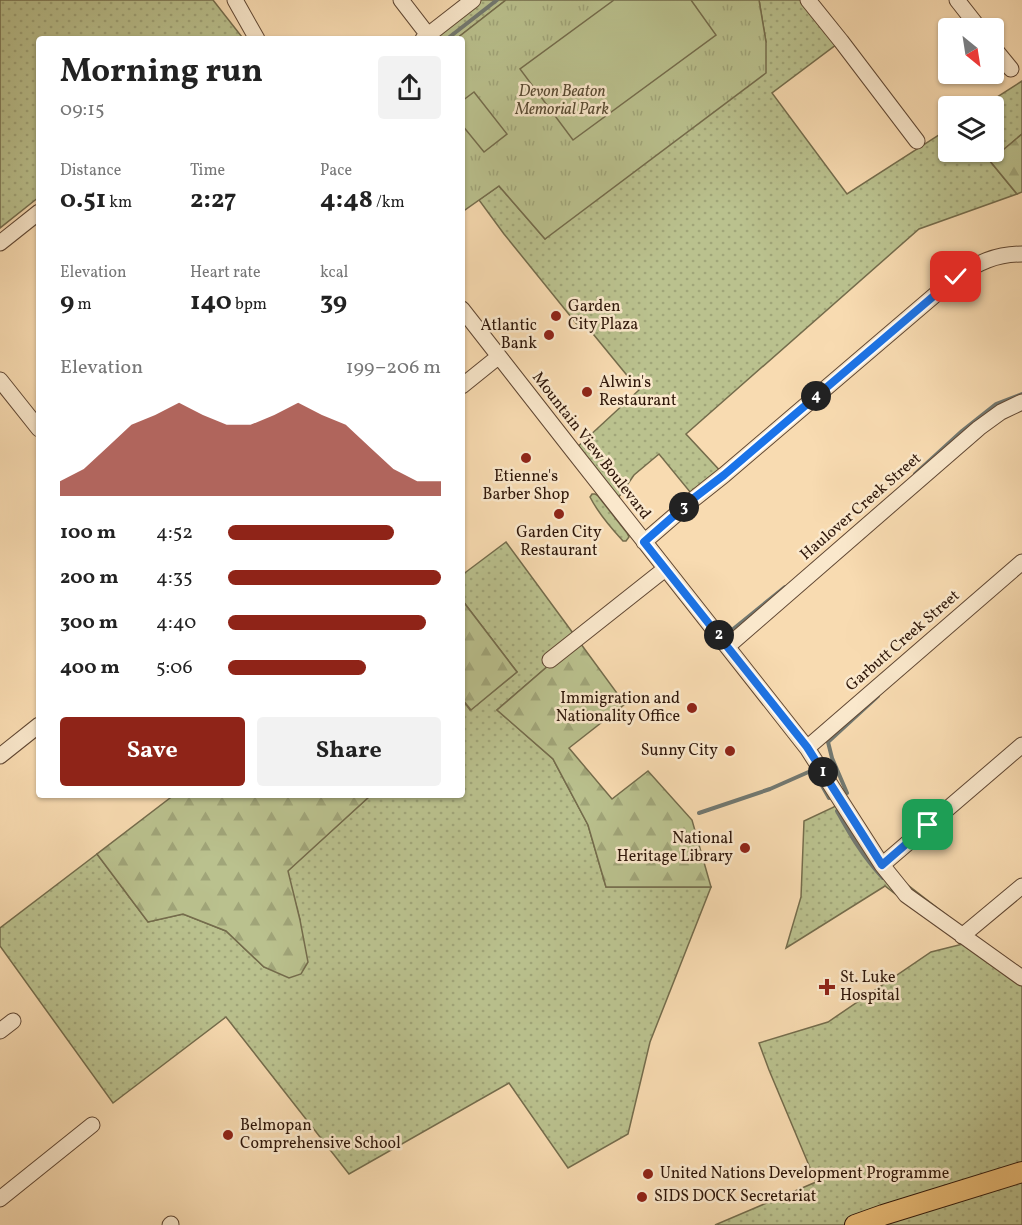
<!DOCTYPE html>
<meta charset="utf-8">
<style>
:root{--surface:#fff;--page:#f2f2f2;--text:#222;--muted:#767676;--accent:#8f2418}
body{margin:0;font-family:Vollkorn,serif;background:var(--page);color:var(--text);height:100vh;display:flex;flex-direction:column;font-size:22px;white-space:nowrap}
*{box-sizing:border-box;margin:0}
p{font-size:20px;color:var(--muted)}
.icon{flex:none;width:33px;height:33px;fill:none;stroke:currentColor;stroke-width:2;stroke-linecap:round;stroke-linejoin:round}
.map{position:relative;flex:1;overflow:hidden}
.side{position:absolute;left:36px;top:36px;width:429px;height:762px;display:flex;flex-direction:column;background:var(--surface);border-radius:6px;box-shadow:0 2px 4px #0004}
.side>*{flex:none}
.needle{width:39px;rotate:150deg}
.buttons{position:absolute;left:938px;top:18px;display:grid;gap:12px}
.buttons a{display:grid;place-items:center;width:66px;height:66px;border-radius:6px;background:var(--surface);box-shadow:0 2px 4px #0004;font-size:30px}
.pin{position:absolute;display:grid;place-items:center;width:51px;height:51px;color:#fff;margin:-26px;border-radius:12px;box-shadow:0 3px 9px #0006}
.km{position:absolute;width:30px;height:30px;margin:-15px;border-radius:50%;background:#222;color:#fff;font-size:16px;line-height:30px;text-align:center}
.round{display:grid;place-items:center;flex:none;width:63px;height:63px;border-radius:6px;background:var(--page)}
.head{display:flex;align-items:center;justify-content:space-between;height:102px;padding:0 24px}
h1{font-size:33px;font-weight:700;line-height:45px}
.metrics{display:grid;grid-template-columns:repeat(3,1fr);gap:9px;height:102px;padding:6px 24px}
.metrics div{display:grid;align-content:center}
.metrics b{font-size:26px;font-weight:700}
.metrics small{font-size:16px;font-weight:400}
.metrics p{font-size:16px}
.chart{height:168px;padding:12px 24px}
.chart p{display:flex;justify-content:space-between}
.chart svg{width:100%;height:108px;margin-top:6px;fill:var(--accent);opacity:.7}
.action{display:flex;gap:12px;margin-top:auto;padding:12px 24px}
.action a{flex:1;height:69px;border-radius:6px;background:var(--accent);color:#fff;font-size:24px;font-weight:700;line-height:69px;text-align:center}
.action a+a{background:var(--page);color:var(--text)}
ul{padding:0 24px;list-style:none;font-size:20px}
li{display:grid;grid-template-columns:96px 72px 1fr;align-items:center;height:45px}
li i{height:15px;border-radius:8px;background:var(--accent)}
.map>svg:first-child{display:block}
</style>
<div class="map">
<svg width="1022" height="1225" viewBox="0 0 1022 1225">
<defs>
<pattern id="grass-dots" width="8" height="8" patternUnits="userSpaceOnUse" patternTransform="scale(1.5)"><rect width="8" height="8" fill="#bac18e"/><path d="M2 2h.1M6 6h.1" fill="none" stroke="#a0a579" stroke-width="1.8" stroke-linecap="round"/></pattern>
<pattern id="forest-firs" width="22" height="20" patternUnits="userSpaceOnUse" patternTransform="scale(1.5)"><rect width="22" height="20" fill="#bac18e"/><path d="M5 1l3.5 6h-7zM16 11l3.5 6h-7z" fill="#a0a579"/></pattern>
<pattern id="park-tufts" width="24" height="20" patternUnits="userSpaceOnUse" patternTransform="scale(1.5)"><rect width="24" height="20" fill="#bac18e"/><path d="M3 7l-1-3M5 7V3M7 7l1-3M15 17l-1-3M17 17v-4M19 17l1-3" fill="none" stroke="#a0a579"/></pattern>
</defs>
<rect width="100%" height="100%" fill="#f8dbb1"/>
<filter id="stains"><feTurbulence type="fractalNoise" baseFrequency=".00333" numOctaves="4"/><feColorMatrix values="0 0 0 0 .2 0 0 0 0 .09 0 0 0 0 .02 0 0 0 .5 -.17"/></filter>
<radialGradient id="worn" r=".72"><stop offset=".6" stop-color="#630" stop-opacity="0"/><stop offset="1" stop-color="#630" stop-opacity=".3"/></radialGradient>
<path fill="url(#grass-dots)" stroke="#746c4c" stroke-width="1.5" d="M0,0h213l29,37 -3,2h-200v158l-39,31z
M473,0h33l-50,39h-33z
M759,0h49l33,41 -69,52 75,101 101,-65v23h45v-46h-10l39,-25v53l-32,27 27,33 -98,35 -233,205 38,41 -29,23 -36,-44 -25,21 -20,29 -41,-53 66,-61 -50,-61 -9,-1 -76,-94 -25,-34 20,-14 46,53 221,-197z
M592,494h3l3,2 29,37 2,4 -3,4h-3c-12,-13 -25,-28 -33,-44z
M506,542l72,98 -81,70 56,49 35,66 18,62h105l-61,155 -22,92 -60,34 -59,-85 -160,91 -123,-157 -113,86 -113,-157v-18l97,-74 51,68 35,-8 43,17 38,36 36,-47 -13,-49 84,-76h91v-96l8,11 47,-38 -55,-72v-25z
M839,799l43,66 93,72 47,33v255h-307l101,-43 -47,-112 -10,-27 69,-21 103,-70 32,-8 -55,-40 -23,-18 -99,62 15,-51 3,-76 30,-14z"/>
<path fill="url(#forest-firs)" stroke="#746c4c" stroke-width="1.5" d="M1022,134v58l-5,2 -27,-33z
M462,600l55,72 -46,38 -9,-11z
M578,640l47,64 -56,44 43,51 36,-28 44,49 19,67h-105l-18,-62 -35,-66 -56,-49z
M174,795h197l-83,76 12,49 8,42 -7,12 -12,4 -25,-11 -38,-36 -43,-17 -35,8 -51,-68z"/>
<path fill="url(#park-tufts)" stroke="#746c4c" stroke-width="1.5" d="M506,0h253l7,42v31l-221,166 -46,-53 -37,26v-173h-6z"/>
<path fill="#bac18e" stroke="#746c4c" stroke-width="1.5" d="M614,0h77l25,35 -143,105 -53,-71z
M474,92l33,42 -23,18 -22,-27v-24z"/>
<g fill="none" stroke-linecap="round" stroke-linejoin="round">
<path stroke="#727870" stroke-width="4" d="M447,39l50,-39
M915,474l47,-43 34,-27 26,-10
M732,630l53,-43
M820,782l9,16
M847,793l-15,-35 -4,-16 50,-46
M837,811c14,25 26,46 46,67
M699,813l71,-24 43,-19 2,3"/>
<defs>
<path id="minor" d="M235,0l22,39
M401,0l27,35
M808,0l33,41 76,100
M957,0l22,28
M423,39l50,-39
M993,47l18,22
M0,243l39,-31
M462,309l111,142 234,297 75,117 21,26 3,4 116,83
M0,380l39,49
M462,386l36,-29
M644,542l51,-44 29,-23 232,-198c22,-14 39,-23 66,-23
M728,646l251,-218 22,-16 21,-10
M550,660l115,-91
M807,748l215,-186
M0,756l39,-31
M882,865l140,-120
M962,936l60,-50
M0,1031l13,-10
M0,1199l92,-74
M170,1225l1,-1"/>
<path id="major" d="M855,1225l28,-10 139,-43"/>
</defs>
<use href="#minor" stroke="#604733" stroke-width="17"/>
<use href="#major" stroke="#2e1609" stroke-width="22"/>
<use href="#minor" stroke="#fae8cc" stroke-width="15"/>
<use href="#major" stroke="#ecbe78" stroke-width="20"/>
</g>
<g fill="none" stroke-linecap="round" stroke-linejoin="round">
<defs>
<path id="route" d="M928,825l-46,40 -75,-118 -163,-205 50,-44 30,-23 232,-198"/>
</defs>
<use href="#route" stroke="#fff" stroke-width="12"/>
<use href="#route" stroke="#1a73e8" stroke-width="8"/>
</g>
<g fill="#8f2418" stroke="#fae8cc" stroke-width="2">
<circle cx="556" cy="316" r="6"/>
<circle cx="549" cy="335" r="6"/>
<circle cx="587" cy="392" r="6"/>
<circle cx="526" cy="458" r="6"/>
<circle cx="559" cy="514" r="6"/>
<circle cx="692" cy="708" r="6"/>
<circle cx="730" cy="751" r="6"/>
<circle cx="745" cy="848" r="6"/>
<path d="M824 978h6v6h6v6h-6v6h-6v-6h-6v-6h6z"/>
<circle cx="228" cy="1135" r="6"/>
<circle cx="648" cy="1174" r="6"/>
<circle cx="642" cy="1197" r="6"/>
</g>
<g text-anchor="middle" dominant-baseline="central" stroke-width="5" stroke-linejoin="round" paint-order="stroke">
<g font-size="16" font-style="italic" fill="#584931" stroke="#fae8cc">
<text x="562" y="92">Devon Beaton<tspan x="562" dy="18">Memorial Park</tspan></text>
</g>
<g font-size="16" fill="#2e1609" stroke="#fae8cc" text-anchor="start">
<text x="568" y="307">Garden<tspan x="568" dy="18">City Plaza</tspan></text>
<text x="537" y="326" text-anchor="end">Atlantic<tspan x="537" dy="18">Bank</tspan></text>
<text x="599" y="383">Alwin's<tspan x="599" dy="18">Restaurant</tspan></text>
<text x="526" y="477" text-anchor="middle">Etienne's<tspan x="526" dy="18">Barber Shop</tspan></text>
<text x="559" y="533" text-anchor="middle">Garden City<tspan x="559" dy="18">Restaurant</tspan></text>
<text x="680" y="699" text-anchor="end">Immigration and<tspan x="680" dy="18">Nationality Office</tspan></text>
<text x="718" y="751" text-anchor="end">Sunny City</text>
<text x="733" y="839" text-anchor="end">National<tspan x="733" dy="18">Heritage Library</tspan></text>
<text x="840" y="978">St. Luke<tspan x="840" dy="18">Hospital</tspan></text>
<text x="240" y="1126">Belmopan<tspan x="240" dy="18">Comprehensive School</tspan></text>
<text x="660" y="1174">United Nations Development Programme</text>
<text x="654" y="1197">SIDS DOCK Secretariat</text>
</g>
<g font-size="16" fill="#2e1609" stroke="#fae8cc">
<text transform="translate(591 446) rotate(52)">Mountain View Boulevard</text>
<text transform="translate(861 507) rotate(-41)">Haulover Creek Street</text>
<text transform="translate(903 641) rotate(-41)">Garbutt Creek Street</text>
</g>
</g>
<rect width="100%" height="100%" filter="url(#stains)"/>
<rect width="100%" height="100%" fill="url(#worn)"/>
</svg>
<div class="buttons">
<a><svg class="needle" viewBox="-14 -14 28 28"><path d="M0-13l5 13h-10z" fill="#e53935"/><path d="M0 13l5-13h-10z" fill="#767676"/></svg></a>
<a><svg class="icon" aria-label="layers" viewBox="0 0 24 24"><path d="M12 4l9 5-9 5-9-5zM3 14l9 5 9-5"/></svg></a>
</div>
<div class="pin" style="left:928px;top:825px;background:#1e9e55"><svg class="icon" aria-label="arrive" viewBox="0 0 24 24"><path d="M6 21V4h12l-3 4 3 4H6"/></svg></div>
<div class="pin" style="left:956px;top:277px;background:#d93025"><svg class="icon" aria-label="check" viewBox="0 0 24 24"><path d="M5 12l5 5 9-10"/></svg></div>
<b class="km" style="left:823px;top:772px">1</b>
<b class="km" style="left:719px;top:635px">2</b>
<b class="km" style="left:684px;top:507px">3</b>
<b class="km" style="left:816px;top:396px">4</b>
<section class="side">
<div class="head"><div><h1>Morning run</h1><p>09:15</p></div><a class="round"><svg class="icon" aria-label="share" viewBox="0 0 24 24"><path d="M12 15V3M7 8l5-5 5 5M5 13v7h14v-7"/></svg></a></div>
<div class="metrics">
<div><p>Distance</p><b>0.51<small> km</small></b></div>
<div><p>Time</p><b>2:27</b></div>
<div><p>Pace</p><b>4:48<small> /km</small></b></div>
</div>
<div class="metrics">
<div><p>Elevation</p><b>9<small> m</small></b></div>
<div><p>Heart rate</p><b>140<small> bpm</small></b></div>
<div><p>kcal</p><b>39</b></div>
</div>
<div class="chart"><p><span>Elevation</span>199–206 m</p>
<svg viewBox="0 0 160 44" preserveAspectRatio="none"><path d="M0 44V38L10 33L20 24L30 15L40 11L50 6L60 11L70 15L80 15L90 11L100 6L110 11L120 15L130 24L140 33L150 38L160 38V44z"/></svg>
</div>
<ul>
<li><b>100 m</b>4:52<i style="width:78%"></i></li>
<li><b>200 m</b>4:35<i style="width:100%"></i></li>
<li><b>300 m</b>4:40<i style="width:93%"></i></li>
<li><b>400 m</b>5:06<i style="width:65%"></i></li>
</ul>
<div class="action"><a>Save</a><a>Share</a></div>
</section>
</div>
